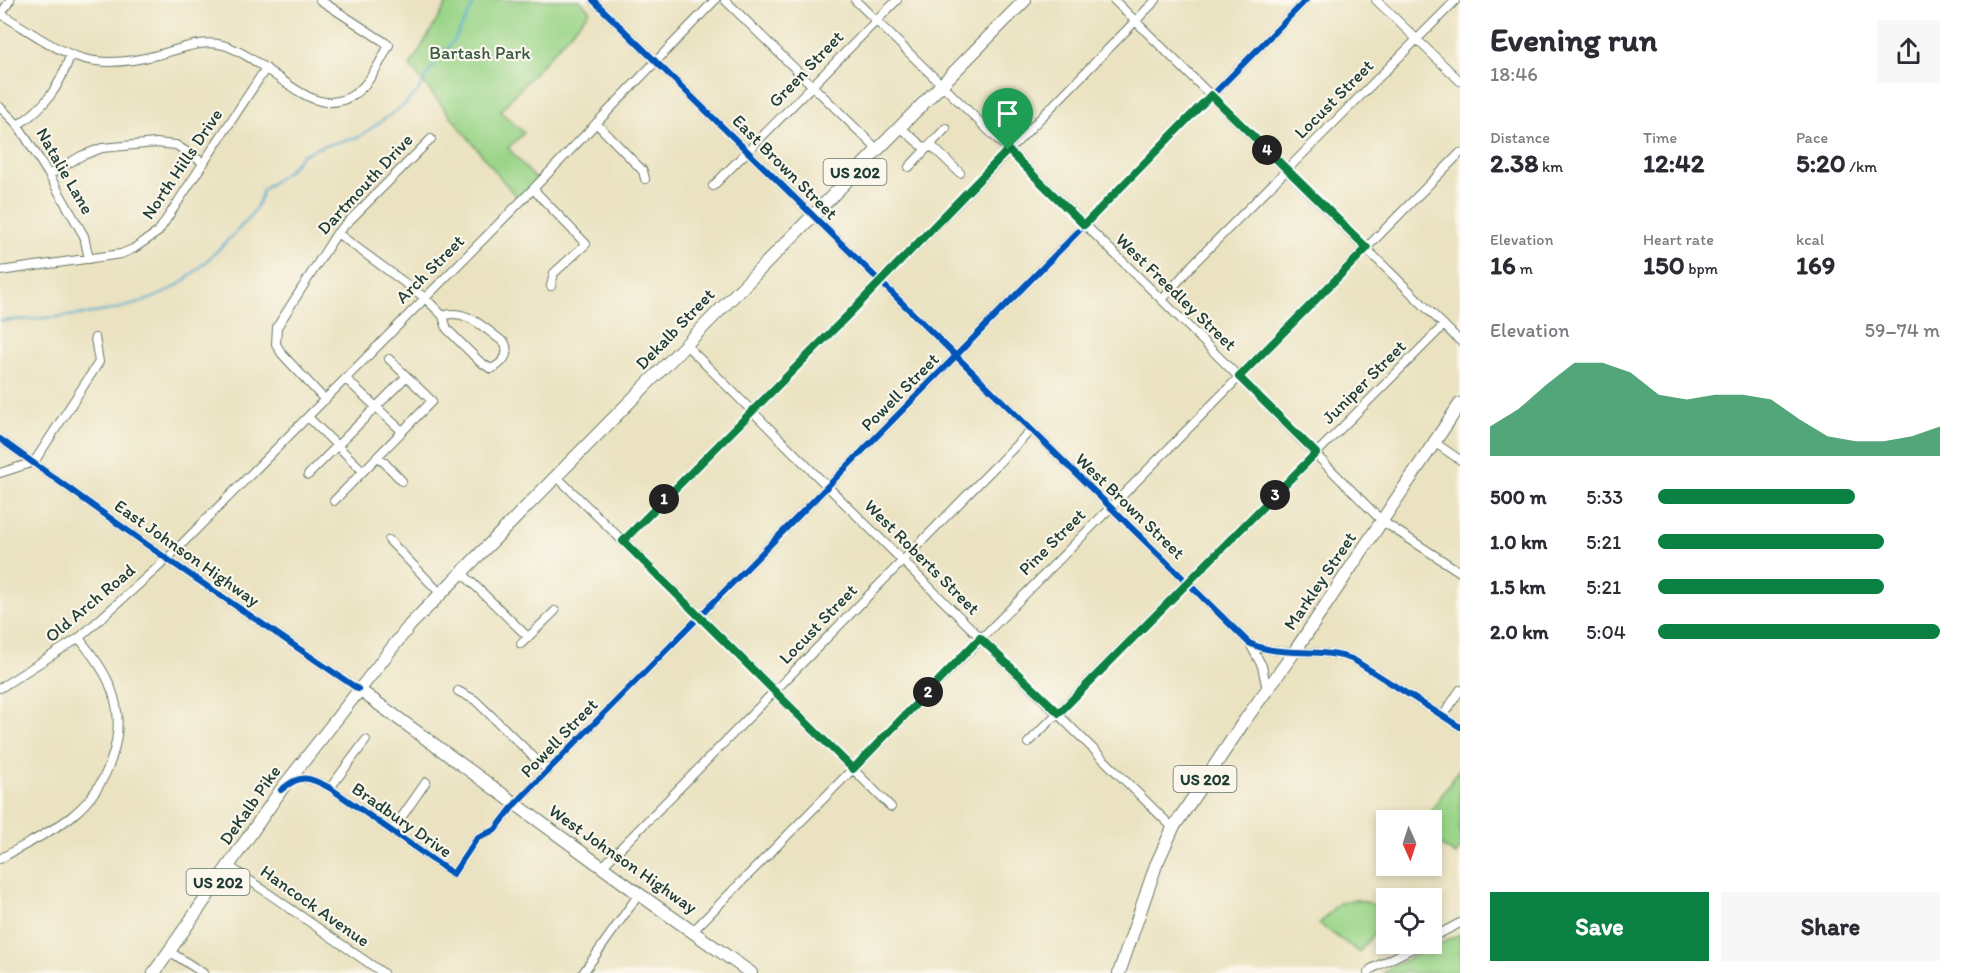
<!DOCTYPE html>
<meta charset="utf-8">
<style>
:root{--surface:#fff;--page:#f7f7f7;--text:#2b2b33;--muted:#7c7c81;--accent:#0b8043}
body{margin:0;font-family:Itim,sans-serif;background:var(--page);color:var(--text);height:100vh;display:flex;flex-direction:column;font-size:22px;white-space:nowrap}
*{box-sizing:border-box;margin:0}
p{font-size:20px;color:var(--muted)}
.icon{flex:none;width:33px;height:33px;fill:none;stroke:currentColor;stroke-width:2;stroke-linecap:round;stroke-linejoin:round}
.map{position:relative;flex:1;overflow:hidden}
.panel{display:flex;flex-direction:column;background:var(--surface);width:510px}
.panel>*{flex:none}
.needle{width:39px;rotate:177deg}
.fabs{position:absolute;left:1376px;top:810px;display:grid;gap:12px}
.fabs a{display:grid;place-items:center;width:66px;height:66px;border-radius:0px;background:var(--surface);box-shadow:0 3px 9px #0003;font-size:30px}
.pin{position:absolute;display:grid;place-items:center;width:51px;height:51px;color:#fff;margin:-62px -26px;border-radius:50% 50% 50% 0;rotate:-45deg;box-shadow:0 0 6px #0007}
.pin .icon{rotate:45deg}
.km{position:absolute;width:30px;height:30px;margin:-15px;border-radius:50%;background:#222;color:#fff;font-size:16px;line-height:30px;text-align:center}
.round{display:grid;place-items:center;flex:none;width:63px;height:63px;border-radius:0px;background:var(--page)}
.head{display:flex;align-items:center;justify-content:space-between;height:102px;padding:0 30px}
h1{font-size:33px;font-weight:800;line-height:45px}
.figures{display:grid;grid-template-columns:repeat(3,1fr);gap:9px;height:102px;padding:6px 30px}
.figures div{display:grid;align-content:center}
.figures b{font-size:26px;font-weight:800}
.figures small{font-size:16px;font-weight:400}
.figures p{font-size:16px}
.chart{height:168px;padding:12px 30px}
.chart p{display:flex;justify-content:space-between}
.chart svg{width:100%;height:108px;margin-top:6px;fill:var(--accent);opacity:.7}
.cta{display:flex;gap:12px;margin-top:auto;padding:12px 30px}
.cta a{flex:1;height:69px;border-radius:0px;background:var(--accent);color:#fff;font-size:24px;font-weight:800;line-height:69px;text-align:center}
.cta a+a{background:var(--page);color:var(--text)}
ul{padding:0 30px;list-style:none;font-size:20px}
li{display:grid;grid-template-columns:96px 72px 1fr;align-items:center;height:45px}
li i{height:15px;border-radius:8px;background:var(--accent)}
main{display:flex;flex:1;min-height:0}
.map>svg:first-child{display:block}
</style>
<main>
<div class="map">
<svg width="1460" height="973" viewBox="0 0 1460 973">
<rect width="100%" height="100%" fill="#fbf7ec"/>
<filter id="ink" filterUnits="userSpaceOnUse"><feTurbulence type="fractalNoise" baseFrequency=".0167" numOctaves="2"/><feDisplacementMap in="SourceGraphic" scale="12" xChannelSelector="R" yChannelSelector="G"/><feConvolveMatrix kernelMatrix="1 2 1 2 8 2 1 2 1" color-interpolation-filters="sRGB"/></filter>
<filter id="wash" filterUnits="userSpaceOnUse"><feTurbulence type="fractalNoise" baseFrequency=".008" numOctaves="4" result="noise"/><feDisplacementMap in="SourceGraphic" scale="24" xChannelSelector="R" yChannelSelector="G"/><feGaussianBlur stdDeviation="1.35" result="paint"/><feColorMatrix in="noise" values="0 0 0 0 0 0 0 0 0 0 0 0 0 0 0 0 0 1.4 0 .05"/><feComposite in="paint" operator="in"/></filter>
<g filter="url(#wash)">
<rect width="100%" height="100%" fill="#eae2c0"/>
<path fill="#9bd589" stroke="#5d895e" stroke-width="1.5" d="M449,0h131l10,11 -90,100 24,22 -16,15 31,35 -19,19 -110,-136z
M1460,768v81l-4,6 -25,-16v-19h-6z
M1354,899l16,4 16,11v5l-27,33 -40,-28 19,-20z
M1460,934v39h-77l2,-3z"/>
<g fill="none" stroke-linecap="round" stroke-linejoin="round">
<path stroke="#54abd1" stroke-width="2" d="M0,321c53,-4 133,-5 178,-36 19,-13 35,-30 51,-46 13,-14 31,-29 33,-49l26,-19 14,-16 20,-9 37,-9 45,-32 13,-13 15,-24 23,-29 21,-39"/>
</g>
</g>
<g filter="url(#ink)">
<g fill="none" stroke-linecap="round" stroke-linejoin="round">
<defs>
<path id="minor" d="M593,0l656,643c33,16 71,3 105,17l106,67
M725,0l153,150
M855,0l307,300 220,221 78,51
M1114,0l346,341
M1376,0l84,81
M1,14c60,36 82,61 156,41 21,-5 44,-16 66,-10 35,10 74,55 103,57 35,2 50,-32 63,-57l-69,-45
M0,16l10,-16
M0,107l18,18 31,50 35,61 5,23
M596,123l47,48 2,8
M18,125c28,-19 41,-37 52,-69
M900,127l22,19 12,2 26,25
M909,167l37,-39
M49,175l32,-19 21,-8 54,-5 20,2 28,18
M713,186l184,-186
M533,189l53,55 -32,29 -3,13
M337,233l87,64 19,19 4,13 32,32 12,8c11,-5 19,-14 14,-26 -18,-12 -39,-36 -62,-27
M0,271l121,-17 12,-5 25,-17 108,-164
M1162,300l31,-36 263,-264
M685,344l142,142 346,342
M346,379l56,52
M325,400l-43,-46 -6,-10 1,-17 60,-94 94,-94
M308,417l55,54
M0,439l167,120 191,130
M1434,442l26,18
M378,456l24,25
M0,473l34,-11 4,-6 61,-94 -4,-24
M308,475l98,-98
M557,477l105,102 229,228
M334,501l98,-100 -43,-42
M389,540l52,54
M623,541l226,-227 307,-314
M462,573l66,64
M521,644l34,-33
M1250,644l12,22 5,24
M0,688l79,-50 88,-79 366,-370 182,-189
M458,691l17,9 73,71
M1443,716l17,-26
M1028,743l416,-418
M289,783c12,-10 29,-2 41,5l123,86 25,-37 17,-7 20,-26 791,-804
M330,788l36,-48
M392,831l34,-49
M0,859c23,-14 51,-26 72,-43 36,-29 57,-83 39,-128 -7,-19 -20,-34 -32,-50
M229,866l154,107
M603,866l428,-436
M693,931l767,-778
M1431,938l29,-15
M169,951l34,22
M583,973l56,-79
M1368,973l3,-4 50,-25"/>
<path id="highway" d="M358,689l281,205 112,79
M154,973l127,-183 129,-165 615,-625
M1119,973l37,-108 17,-37 72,-108 50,-69 165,-247"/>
</defs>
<use href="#minor" stroke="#667765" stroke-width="10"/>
<use href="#highway" stroke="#667765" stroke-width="14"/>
<use href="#minor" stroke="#fff" stroke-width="8"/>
<use href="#highway" stroke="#fff" stroke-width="12"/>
<defs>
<path id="cycleway" d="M593,0l656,643c33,16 71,3 105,17l106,67
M0,439l167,120 191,130
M281,790c19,-16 27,-14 49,-2l123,86 25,-37 17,-7 20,-26 791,-804"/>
</defs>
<use href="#cycleway" stroke="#fbf7ec" stroke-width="10"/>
<use href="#cycleway" stroke="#0057b8" stroke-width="6"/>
</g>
</g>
<g fill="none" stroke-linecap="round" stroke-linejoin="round" filter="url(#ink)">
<defs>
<path id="route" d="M1211,95l156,153 -128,129 77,76 -257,260 -79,-75 -127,131 -230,-228 226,-227 159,-164 76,75z"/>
</defs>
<use href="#route" stroke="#fff" stroke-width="12"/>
<use href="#route" stroke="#0b8043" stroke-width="8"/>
</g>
<g text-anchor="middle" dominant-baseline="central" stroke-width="4.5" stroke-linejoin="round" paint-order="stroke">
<g fill="#fbf7ec" stroke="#61756b" stroke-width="1.5">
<rect x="823.5" y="159" width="63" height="26" rx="4.5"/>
<rect x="1173.5" y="766" width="63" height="26" rx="4.5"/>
<rect x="186.5" y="869" width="63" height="26" rx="4.5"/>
</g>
<g font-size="16" font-weight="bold" fill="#1f3d34">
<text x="855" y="172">US 202</text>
<text x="1205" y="779">US 202</text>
<text x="218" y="882">US 202</text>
</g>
<g font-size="18" fill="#385b45" stroke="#fbf7ec">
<text x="480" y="53">Bartash Park</text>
</g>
<g font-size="18" fill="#1f3d34" stroke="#fbf7ec">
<text transform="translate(806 69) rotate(-46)">Green Street</text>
<text transform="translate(1334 99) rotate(-45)">Locust Street</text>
<text transform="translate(182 164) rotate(-56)">North Hills Drive</text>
<text transform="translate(785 167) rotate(45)">East Brown Street</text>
<text transform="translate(65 171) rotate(60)">Natalie Lane</text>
<text transform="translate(365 184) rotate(-47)">Dartmouth Drive</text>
<text transform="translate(430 269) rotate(-45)">Arch Street</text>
<text transform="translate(1176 292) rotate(44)">West Freedley Street</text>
<text transform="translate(675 329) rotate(-46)">Dekalb Street</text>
<text transform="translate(1364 382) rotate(-45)">Juniper Street</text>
<text transform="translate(900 392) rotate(-45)">Powell Street</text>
<text transform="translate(1130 506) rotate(44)">West Brown Street</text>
<text transform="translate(1052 542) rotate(-45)">Pine Street</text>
<text transform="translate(187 553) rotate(35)">East Johnson Highway</text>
<text transform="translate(922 557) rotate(45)">West Roberts Street</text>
<text transform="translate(1320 581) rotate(-56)">Markley Street</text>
<text transform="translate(90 603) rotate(-40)">Old Arch Road</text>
<text transform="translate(818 624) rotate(-46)">Locust Street</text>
<text transform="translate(559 738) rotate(-46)">Powell Street</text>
<text transform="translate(250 805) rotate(-55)">DeKalb Pike</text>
<text transform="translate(402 820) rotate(35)">Bradbury Drive</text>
<text transform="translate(623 859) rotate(35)">West Johnson Highway</text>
<text transform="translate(315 906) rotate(35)">Hancock Avenue</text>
</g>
</g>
</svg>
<div class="fabs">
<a><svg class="needle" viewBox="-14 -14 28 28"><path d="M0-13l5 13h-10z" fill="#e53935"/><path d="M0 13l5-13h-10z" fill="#7c7c81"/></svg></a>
<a><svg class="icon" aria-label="locate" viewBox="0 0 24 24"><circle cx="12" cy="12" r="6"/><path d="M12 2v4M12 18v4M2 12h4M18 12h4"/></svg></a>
</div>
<div class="pin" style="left:1008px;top:150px;background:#1e9e55"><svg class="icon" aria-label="arrive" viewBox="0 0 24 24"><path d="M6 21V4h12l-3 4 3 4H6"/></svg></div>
<b class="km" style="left:664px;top:499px">1</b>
<b class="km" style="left:928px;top:692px">2</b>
<b class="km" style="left:1275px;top:495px">3</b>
<b class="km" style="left:1267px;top:150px">4</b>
</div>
<section class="panel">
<div class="head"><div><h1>Evening run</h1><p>18:46</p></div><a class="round"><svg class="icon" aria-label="share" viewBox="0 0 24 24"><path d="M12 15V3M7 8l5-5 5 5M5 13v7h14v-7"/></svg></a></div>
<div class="figures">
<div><p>Distance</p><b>2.38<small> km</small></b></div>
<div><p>Time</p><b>12:42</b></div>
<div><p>Pace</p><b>5:20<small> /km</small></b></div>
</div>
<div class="figures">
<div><p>Elevation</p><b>16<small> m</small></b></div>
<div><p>Heart rate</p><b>150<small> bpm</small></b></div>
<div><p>kcal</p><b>169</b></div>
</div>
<div class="chart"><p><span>Elevation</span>59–74 m</p>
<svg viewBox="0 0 160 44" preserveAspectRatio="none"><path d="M0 44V32L10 25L20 15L30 6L40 6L50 10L60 19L70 21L80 19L90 19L100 21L110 29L120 36L130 38L140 38L150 36L160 32V44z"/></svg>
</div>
<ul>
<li><b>500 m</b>5:33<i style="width:70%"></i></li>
<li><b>1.0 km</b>5:21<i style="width:80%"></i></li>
<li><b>1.5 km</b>5:21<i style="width:80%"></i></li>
<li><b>2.0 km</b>5:04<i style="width:100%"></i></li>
</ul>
<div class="cta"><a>Save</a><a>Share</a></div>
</section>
</main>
